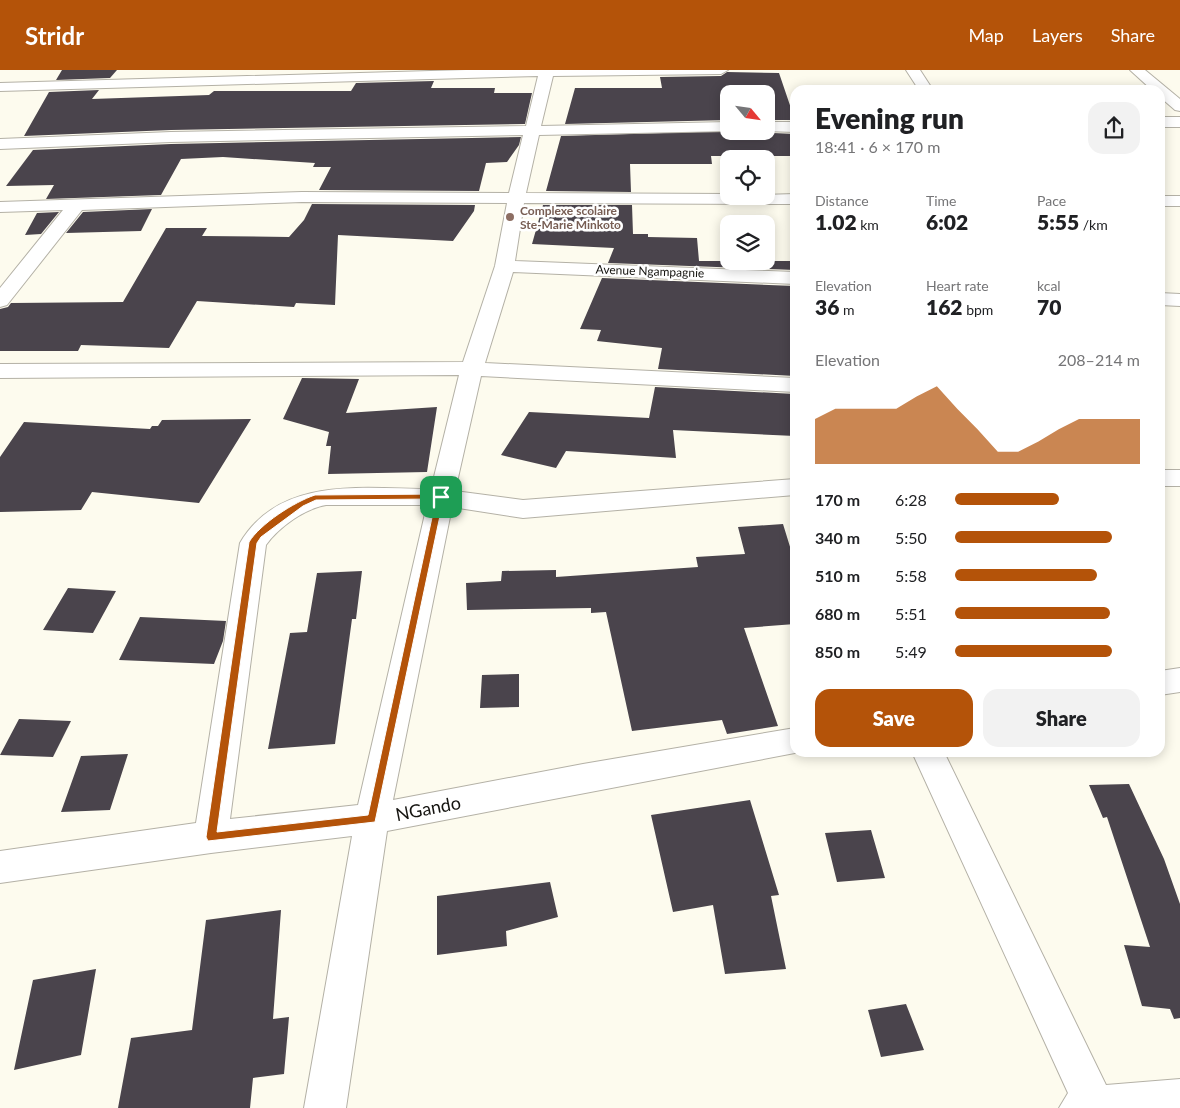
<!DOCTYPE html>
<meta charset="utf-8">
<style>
:root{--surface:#fff;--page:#f2f2f2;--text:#202124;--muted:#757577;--accent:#b45309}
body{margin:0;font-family:Lato,sans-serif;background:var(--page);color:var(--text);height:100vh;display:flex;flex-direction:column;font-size:19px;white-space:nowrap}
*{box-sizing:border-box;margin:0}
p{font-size:16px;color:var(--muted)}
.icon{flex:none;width:28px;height:28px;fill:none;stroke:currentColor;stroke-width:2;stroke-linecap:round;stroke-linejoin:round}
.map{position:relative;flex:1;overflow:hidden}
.sheet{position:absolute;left:790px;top:15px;width:375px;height:672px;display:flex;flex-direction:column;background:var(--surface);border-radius:15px;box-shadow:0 2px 12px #0003}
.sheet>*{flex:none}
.needle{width:32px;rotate:119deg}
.tools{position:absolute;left:720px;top:15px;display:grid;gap:10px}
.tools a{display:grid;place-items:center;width:55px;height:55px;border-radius:10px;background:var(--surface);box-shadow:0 2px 12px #0003;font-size:25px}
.pin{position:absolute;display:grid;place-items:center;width:42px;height:42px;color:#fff;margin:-21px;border-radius:10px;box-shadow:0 2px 8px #0006}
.round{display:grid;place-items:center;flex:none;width:52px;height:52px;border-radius:15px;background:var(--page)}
.summary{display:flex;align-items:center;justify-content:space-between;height:85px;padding:0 25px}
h1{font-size:28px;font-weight:800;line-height:38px}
.figures{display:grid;grid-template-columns:repeat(3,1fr);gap:8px;height:85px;padding:5px 25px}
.figures div{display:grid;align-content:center}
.figures b{font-size:21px;font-weight:800}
.figures small{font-size:14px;font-weight:400}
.figures p{font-size:14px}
.chart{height:140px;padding:10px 25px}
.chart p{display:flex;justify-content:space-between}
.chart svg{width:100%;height:90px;margin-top:5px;fill:var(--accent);opacity:.7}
.button{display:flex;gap:10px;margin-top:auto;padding:10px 25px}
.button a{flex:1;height:58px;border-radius:15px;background:var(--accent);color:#fff;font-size:20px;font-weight:800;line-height:58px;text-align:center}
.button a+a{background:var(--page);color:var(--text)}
ul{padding:0 25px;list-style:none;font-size:16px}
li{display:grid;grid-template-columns:80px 60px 1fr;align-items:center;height:38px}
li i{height:12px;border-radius:6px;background:var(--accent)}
header{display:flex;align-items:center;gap:30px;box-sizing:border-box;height:70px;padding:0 25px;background:var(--accent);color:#fff}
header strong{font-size:24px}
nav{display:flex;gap:28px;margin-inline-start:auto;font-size:18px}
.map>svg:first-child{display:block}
</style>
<header>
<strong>Stridr</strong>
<nav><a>Map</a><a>Layers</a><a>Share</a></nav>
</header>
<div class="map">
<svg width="1180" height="1038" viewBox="0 0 1180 1038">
<rect width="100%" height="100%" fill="#fdfbee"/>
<path fill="#4a444c" d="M62,0h55l-7,8 -54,2z
M727,2l52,1 16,47h-29v-26h-37v26l-164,4 10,-36h87l-2,-11 61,-1z
M434,11l-3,7h64l-1,5h38l-7,31 -354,6 -147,6 25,-44 50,-2 -7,9 117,-4 5,-4h137l5,-8z
M732,61l63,3v22h-84l1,8h-82l1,28 -85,-1 15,-55z
M521,67l-2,8 -12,17 -21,1 -7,28 -160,-1 12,-23h-18l2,-4 -92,-6 -42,2 -20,36 -115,4 8,-14 -48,1 27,-36 138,-6z
M312,134l163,1 -1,6 -21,30 -115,-6 -3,70 -39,-2 -2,4 -97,-6 -28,47 -88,-3 -3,6h-78v-42l8,-2 3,-4 112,-1 43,-74h41l-5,8 87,1 15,-17z
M543,135h89l1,29h15v3l49,1 2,23h96v9l-187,-7 6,-15 -82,-4z
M152,139l-11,22 -75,2 17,-21z
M59,142l-18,22 -16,1 12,-22z
M602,208l193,8v90l-137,-7 4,-21 -65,-7 4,-11 -21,-1z
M302,308l57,1 -13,34 91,-6 -10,65 -99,2 3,-28h-5l3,-14 -46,-13z
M655,317l140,7v42l-122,-6 3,28 -110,-7 -10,17 -55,-13 28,-43 120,6z
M251,349l-52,84 -107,-11 -11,18 -81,2v-55l24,-35 126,7 2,-3h6l4,-6z
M783,454l12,39v61l-51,4 34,98 -51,8 -5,-14 -90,11 -26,-119 -15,1v-5l-124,2 -1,-27 35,-2 1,-10 54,-1v7l142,-10 -2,-10 49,-3 -7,-27z
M362,501l-6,48h-4l-17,125 -67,5 22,-116 17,-1 10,-59z
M68,518l48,3 -23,42 -50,-3z
M140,547l86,4 -3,20 -9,23 -95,-4z
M519,604v33l-39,1 2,-33z
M19,649l52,2 -18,36 -53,-2z
M128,684l-18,56 -49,2 20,-56z
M1129,714l35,75 16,45v114l-6,1 -4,-10 -28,-3 -18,-61 26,2 -43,-130 -4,1 -14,-33z
M750,730l29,95 -8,1 15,73 -61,5 -12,-69 -40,7 -22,-97z
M871,760l14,48 -48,4 -12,-49z
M550,812l8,35 -52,14 1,15 -70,9v-59z
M281,840l-8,109 16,-2 -5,57 -31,4 -3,30h-132l13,-70 61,-8 14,-110z
M96,899l-15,86 -67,15 19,-90z
M906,934l18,46 -43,7 -13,-47z"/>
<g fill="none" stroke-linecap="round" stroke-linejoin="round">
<defs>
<path id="street" d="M466,0h262l-7,4 -168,2 -12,50 188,-4 1,9 -191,4 -13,58 203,1v2l66,-2v10l-271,-1 -9,58 280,11v12l-282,-12 -28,91 310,15v14l-314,-16 -26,115 68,9 272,-21v16l-272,23 -71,-11 -59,293 190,-36 212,-36v24h5l-413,79 -41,277h-42l48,-272 -141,17 -211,30v-32l196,-28 44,-280c40,-68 124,-54 191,-54l28,-114 -459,3v-14l463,-2 32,-96 12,-63 -205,-1 -220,8 -75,95 -7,2v-19l63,-78 -63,2v-10l302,-10 207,1 14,-58 -352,7 -171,7v-10l171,-7 355,-6 12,-50 -538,15v-8zM326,435h101l-69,300 -128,14 36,-274c13,-18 38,-36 60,-40z
M906,0h14l13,20h-14z
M1130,0h15l35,29v12l-5,-1 -15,-13v-7h-8z
M1160,47h20v10h-20z
M766,52h29v10l-30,-1z
M1160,126h20v10h-20z
M1160,223l20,1v12l-20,-1z
M1160,400h20v16h-20z
M1180,598v24l-20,3v-24z
M912,682h32l162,333 74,-6v29h-121l9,-15z"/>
</defs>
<use href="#street" stroke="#b4b1a6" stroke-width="2"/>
<use href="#street" fill="#fff" fill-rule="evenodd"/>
</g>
<path fill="#b45309" stroke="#fff" fill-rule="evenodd" d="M441,424l3,3 -69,325 -167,19 -2,-4 43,-295c11,-18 45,-40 66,-47zM436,429l-68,316 -151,17 40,-289 4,-6 42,-31 13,-6z"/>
<circle fill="#8d6e63" stroke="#fff" stroke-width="2" cx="510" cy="147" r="5"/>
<g text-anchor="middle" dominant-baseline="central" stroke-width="5" stroke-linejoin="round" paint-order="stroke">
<g font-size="12" font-weight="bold" fill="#785e54" stroke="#fff" text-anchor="start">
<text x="520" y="140">Complexe scolaire<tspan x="520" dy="14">Ste-Marie Minkoto</tspan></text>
</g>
<g font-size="12" fill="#151410" stroke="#fff">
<text transform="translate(650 201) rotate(2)">Avenue Ngampagnie</text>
</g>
<g font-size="18" fill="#151410" stroke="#fff">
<text transform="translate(428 738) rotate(-11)">NGando</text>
</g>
</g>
</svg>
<div class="tools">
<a><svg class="needle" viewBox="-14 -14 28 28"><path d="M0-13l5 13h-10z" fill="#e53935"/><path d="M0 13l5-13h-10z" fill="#757577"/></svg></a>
<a><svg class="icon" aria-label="locate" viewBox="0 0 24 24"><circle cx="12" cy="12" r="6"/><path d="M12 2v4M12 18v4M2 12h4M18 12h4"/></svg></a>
<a><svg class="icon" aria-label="layers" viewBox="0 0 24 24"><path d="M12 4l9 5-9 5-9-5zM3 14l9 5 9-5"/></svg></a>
</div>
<div class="pin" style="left:441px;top:427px;background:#1e9e55"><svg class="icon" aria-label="arrive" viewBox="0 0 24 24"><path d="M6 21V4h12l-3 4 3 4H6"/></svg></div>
<section class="sheet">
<div class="summary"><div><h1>Evening run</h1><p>18:41 · 6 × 170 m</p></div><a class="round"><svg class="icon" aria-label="share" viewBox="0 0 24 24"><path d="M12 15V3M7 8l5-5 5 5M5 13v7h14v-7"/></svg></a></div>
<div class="figures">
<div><p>Distance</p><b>1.02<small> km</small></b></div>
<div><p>Time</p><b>6:02</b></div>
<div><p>Pace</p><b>5:55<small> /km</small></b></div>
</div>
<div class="figures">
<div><p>Elevation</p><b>36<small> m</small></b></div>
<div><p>Heart rate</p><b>162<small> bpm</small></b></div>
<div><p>kcal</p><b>70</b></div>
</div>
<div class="chart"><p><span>Elevation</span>208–214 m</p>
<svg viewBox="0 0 160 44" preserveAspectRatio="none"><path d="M0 44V22L10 17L20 17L30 17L40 17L50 11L60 6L70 17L80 27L90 38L100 38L110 33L120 27L130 22L140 22L150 22L160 22V44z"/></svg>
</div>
<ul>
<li><b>170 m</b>6:28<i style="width:56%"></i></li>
<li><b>340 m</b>5:50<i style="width:85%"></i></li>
<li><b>510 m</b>5:58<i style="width:77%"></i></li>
<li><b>680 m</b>5:51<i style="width:84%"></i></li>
<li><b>850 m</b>5:49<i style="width:85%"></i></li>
</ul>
<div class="button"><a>Save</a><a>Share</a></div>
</section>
</div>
